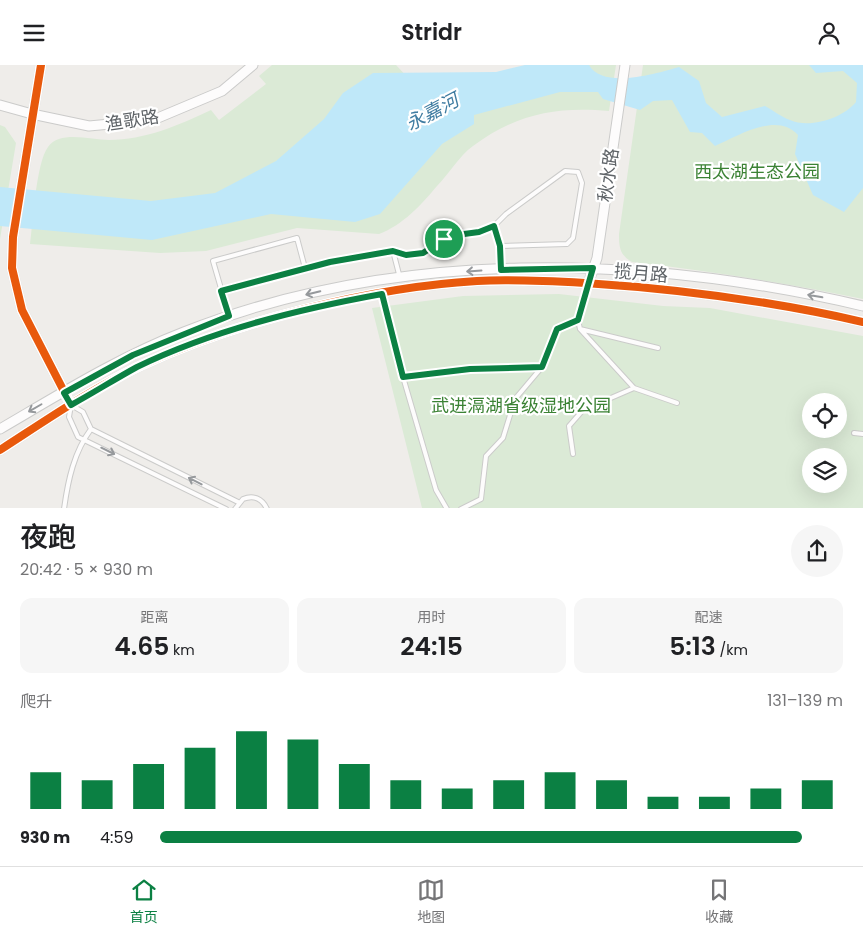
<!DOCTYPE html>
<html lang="zh">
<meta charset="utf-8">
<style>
:root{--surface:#fff;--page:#f6f6f6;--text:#202124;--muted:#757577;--line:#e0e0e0;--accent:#0b8043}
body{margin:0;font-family:Poppins,"Noto Sans SC",sans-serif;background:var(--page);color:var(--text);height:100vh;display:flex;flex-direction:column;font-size:19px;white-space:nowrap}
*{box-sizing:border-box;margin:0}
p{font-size:16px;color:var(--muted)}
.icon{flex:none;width:28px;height:28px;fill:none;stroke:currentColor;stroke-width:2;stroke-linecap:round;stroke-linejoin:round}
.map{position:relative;height:443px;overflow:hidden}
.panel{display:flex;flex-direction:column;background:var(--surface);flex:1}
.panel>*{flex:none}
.buttons{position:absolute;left:802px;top:328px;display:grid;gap:10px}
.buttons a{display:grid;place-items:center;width:45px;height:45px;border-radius:50%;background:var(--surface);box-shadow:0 5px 20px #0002;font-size:25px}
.pin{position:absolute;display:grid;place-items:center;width:42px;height:42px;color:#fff;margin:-21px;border:2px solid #fff;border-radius:50%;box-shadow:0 1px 5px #0007}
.round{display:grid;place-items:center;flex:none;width:52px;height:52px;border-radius:26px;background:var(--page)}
.head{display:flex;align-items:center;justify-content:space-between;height:85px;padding:0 20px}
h1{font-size:28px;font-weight:600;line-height:38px}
.figures{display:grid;grid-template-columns:repeat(3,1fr);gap:8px;height:85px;padding:5px 20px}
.figures div{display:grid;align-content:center;border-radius:12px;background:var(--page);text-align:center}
.figures b{font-size:25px;font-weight:600}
.figures small{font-size:14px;font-weight:400}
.figures p{font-size:14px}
.chart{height:140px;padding:10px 20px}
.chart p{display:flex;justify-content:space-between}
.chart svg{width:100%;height:90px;margin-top:5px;stroke:var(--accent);stroke-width:6}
ul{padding:0 20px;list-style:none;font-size:16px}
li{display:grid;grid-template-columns:80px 60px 1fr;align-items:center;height:38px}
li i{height:12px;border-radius:6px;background:var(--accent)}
header{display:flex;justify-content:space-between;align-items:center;height:65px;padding:0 20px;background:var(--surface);font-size:22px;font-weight:600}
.menu{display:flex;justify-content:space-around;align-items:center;height:70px;border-top:1px solid var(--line);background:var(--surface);font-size:14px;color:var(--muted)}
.menu a{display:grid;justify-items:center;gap:2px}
.menu .on{color:var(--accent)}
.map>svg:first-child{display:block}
</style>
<header><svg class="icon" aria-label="menu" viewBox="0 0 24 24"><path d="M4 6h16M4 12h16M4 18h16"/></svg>Stridr<svg class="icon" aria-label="person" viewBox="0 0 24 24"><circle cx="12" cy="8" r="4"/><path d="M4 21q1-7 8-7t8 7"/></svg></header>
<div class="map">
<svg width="863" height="444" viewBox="0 0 863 444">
<rect width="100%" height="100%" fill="#efedea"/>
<path fill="#dbead6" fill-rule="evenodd" d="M272,0h124l44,47 138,-47h38l-7,46c-52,-5 -93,3 -136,35 -14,10 -24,28 -36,40 -16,19 -34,39 -58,48l-82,-6 -91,23 -46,2 -130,-9c3,-22 6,-81 18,-97 12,-17 43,-7 61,-7 35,0 71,-15 102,-30l8,10 47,-36 -7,-8z
M643,0h220v234c-77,-16 -153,-28 -231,-37 -12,-7 -13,-14 -13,-28z
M0,60l5,2 11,16 -16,96z
M559,229l104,12 47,2 153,28v172h-441l-50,-200 91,-12zM811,336h28v28h-28zM811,391h28v28h-28z"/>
<path fill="#bfe8f9" d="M525,0h64c14,25 69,8 90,2l20,14 7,22 16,14 43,-11c8,4 16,11 25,14 20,9 53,-2 66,-18l1,-19 -14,-12 -27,2 -7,-8h54v123l-19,24 -31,-17 -18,-41 3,-19c-21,-24 -60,1 -83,11l-13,-13 -12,-1 -18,-32 -19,1 -13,9 -37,-11 -5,-7h-38l-86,23v9l-32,20 -62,70 -25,8 -84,-8 -119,26 -152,-14v-39l151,14 64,-8 61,-32 48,-42 19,-26 30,-20 123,-1z"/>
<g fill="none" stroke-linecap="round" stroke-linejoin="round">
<defs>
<path id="service" d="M494,161l6,20 1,22
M393,186l13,3 17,-1 26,-17 30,-4 15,-6 12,-12 59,-43 13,1 4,11 -9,55 -6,6 -67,2
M221,226l84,-23 88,-17 7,27
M382,229l21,83 33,113 11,19
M229,251l-16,-55 84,-23 8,30
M578,255l2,9 54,59 43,15
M580,264l78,19
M403,312l67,-8 72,-2
M854,368l9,1
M573,389l-4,-28 14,-16 51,-22
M64,444c4,-29 10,-57 27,-80
M226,444l-148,-72 -9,-20 2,-12 12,7 8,17 147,73
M235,444l8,-10c10,-4 19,-1 24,10
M461,444l20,-10 5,-43 17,-18 12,-39 27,-32 15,-38 21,-9 9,-35"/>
<path id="tertiary" d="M41,0l-28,172 -1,31 10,42 49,95
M0,40l32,9 57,12 64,-6 69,-29 31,-26
M588,219l9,-26 28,-193
M0,364c60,-35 119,-72 184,-97 213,-84 458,-78 679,-26
M0,385c45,-29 91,-61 140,-84 95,-44 231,-79 337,-85 36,-2 72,0 108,2 93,6 187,18 278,39"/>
</defs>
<use href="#service" stroke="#cbcbca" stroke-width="6"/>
<use href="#tertiary" stroke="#cbcbca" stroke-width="11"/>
<use href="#service" stroke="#fdfcfc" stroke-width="4"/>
<use href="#tertiary" stroke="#fdfcfc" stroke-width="9"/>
<defs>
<path id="cycleway" d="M41,0l-28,172 -1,31 10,42 49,95
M0,385c45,-29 91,-61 140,-84 95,-44 231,-79 337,-85 36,-2 72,0 108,2 93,6 187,18 278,39"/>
</defs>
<use href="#cycleway" stroke="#fff" stroke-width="11"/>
<use href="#cycleway" stroke="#e8590c" stroke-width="8"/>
</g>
<defs><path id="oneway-shaft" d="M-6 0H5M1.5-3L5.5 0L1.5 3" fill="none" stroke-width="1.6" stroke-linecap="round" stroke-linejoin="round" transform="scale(1.25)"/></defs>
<g stroke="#96999c">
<use href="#oneway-shaft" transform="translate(474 206) rotate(176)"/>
<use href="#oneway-shaft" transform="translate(313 228) rotate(167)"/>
<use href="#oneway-shaft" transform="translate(815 231) rotate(-170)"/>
<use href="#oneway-shaft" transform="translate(35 343) rotate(150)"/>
<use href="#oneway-shaft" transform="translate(108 386) rotate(26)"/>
<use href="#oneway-shaft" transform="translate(195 416) rotate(-153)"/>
</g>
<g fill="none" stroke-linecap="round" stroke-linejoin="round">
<defs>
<path id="route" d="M494,161l6,20 1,24 92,-2 -15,52 -21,9 -15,38 -72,2 -67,8 -21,-83c-82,15 -169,36 -245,73 -22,12 -44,26 -66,38l-7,-12 69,-38 96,-39 -8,-25 109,-29 63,-11 13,4 17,-2 26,-17 30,-4z"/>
</defs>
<use href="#route" stroke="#fff" stroke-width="10"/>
<use href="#route" stroke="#0b8043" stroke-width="6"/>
</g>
<g text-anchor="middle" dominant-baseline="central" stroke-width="4.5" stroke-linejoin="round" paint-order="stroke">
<g font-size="18" fill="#5f6468" stroke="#fff">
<text transform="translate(132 55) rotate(-9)">渔歌路</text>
<text transform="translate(608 110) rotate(-82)">秋水路</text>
<text transform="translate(641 208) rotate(5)">揽月路</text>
</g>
<g font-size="18" fill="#3b8234" stroke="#fff">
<text x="757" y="106">西太湖生态公园</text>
<text x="521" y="340">武进滆湖省级湿地公园</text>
</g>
<g font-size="19" font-style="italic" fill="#3f7ca1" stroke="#fff">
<text transform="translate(432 47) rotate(-28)">永嘉河</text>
</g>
</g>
</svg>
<div class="buttons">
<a><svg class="icon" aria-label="locate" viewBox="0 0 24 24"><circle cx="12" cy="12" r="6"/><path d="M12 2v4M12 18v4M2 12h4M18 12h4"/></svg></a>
<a><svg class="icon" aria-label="layers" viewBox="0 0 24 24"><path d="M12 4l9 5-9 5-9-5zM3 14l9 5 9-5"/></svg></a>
</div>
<div class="pin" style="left:444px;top:174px;background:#1e9e55"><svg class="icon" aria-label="arrive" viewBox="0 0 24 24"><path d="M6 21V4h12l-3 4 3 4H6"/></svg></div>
</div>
<section class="panel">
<div class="head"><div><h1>夜跑</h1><p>20:42 · 5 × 930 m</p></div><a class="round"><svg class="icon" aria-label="share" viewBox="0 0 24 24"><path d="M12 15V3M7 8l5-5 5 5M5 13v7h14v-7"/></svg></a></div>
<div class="figures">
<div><p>距离</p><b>4.65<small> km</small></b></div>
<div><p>用时</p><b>24:15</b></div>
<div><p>配速</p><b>5:13<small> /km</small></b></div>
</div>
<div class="chart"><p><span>爬升</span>131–139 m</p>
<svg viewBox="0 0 160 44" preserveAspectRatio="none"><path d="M5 44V26M15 44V30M25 44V22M35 44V14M45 44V6M55 44V10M65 44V22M75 44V30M85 44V34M95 44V30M105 44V26M115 44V30M125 44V38M135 44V38M145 44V34M155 44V30"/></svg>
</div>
<ul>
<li><b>930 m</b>4:59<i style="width:94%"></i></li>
</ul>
</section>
<nav class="menu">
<a class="on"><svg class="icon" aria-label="home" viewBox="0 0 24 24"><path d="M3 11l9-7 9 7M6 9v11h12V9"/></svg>首页</a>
<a><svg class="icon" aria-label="map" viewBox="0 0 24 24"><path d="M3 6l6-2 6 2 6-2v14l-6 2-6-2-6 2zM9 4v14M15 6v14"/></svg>地图</a>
<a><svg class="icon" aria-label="saved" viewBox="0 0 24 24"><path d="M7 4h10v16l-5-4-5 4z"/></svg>收藏</a>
</nav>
